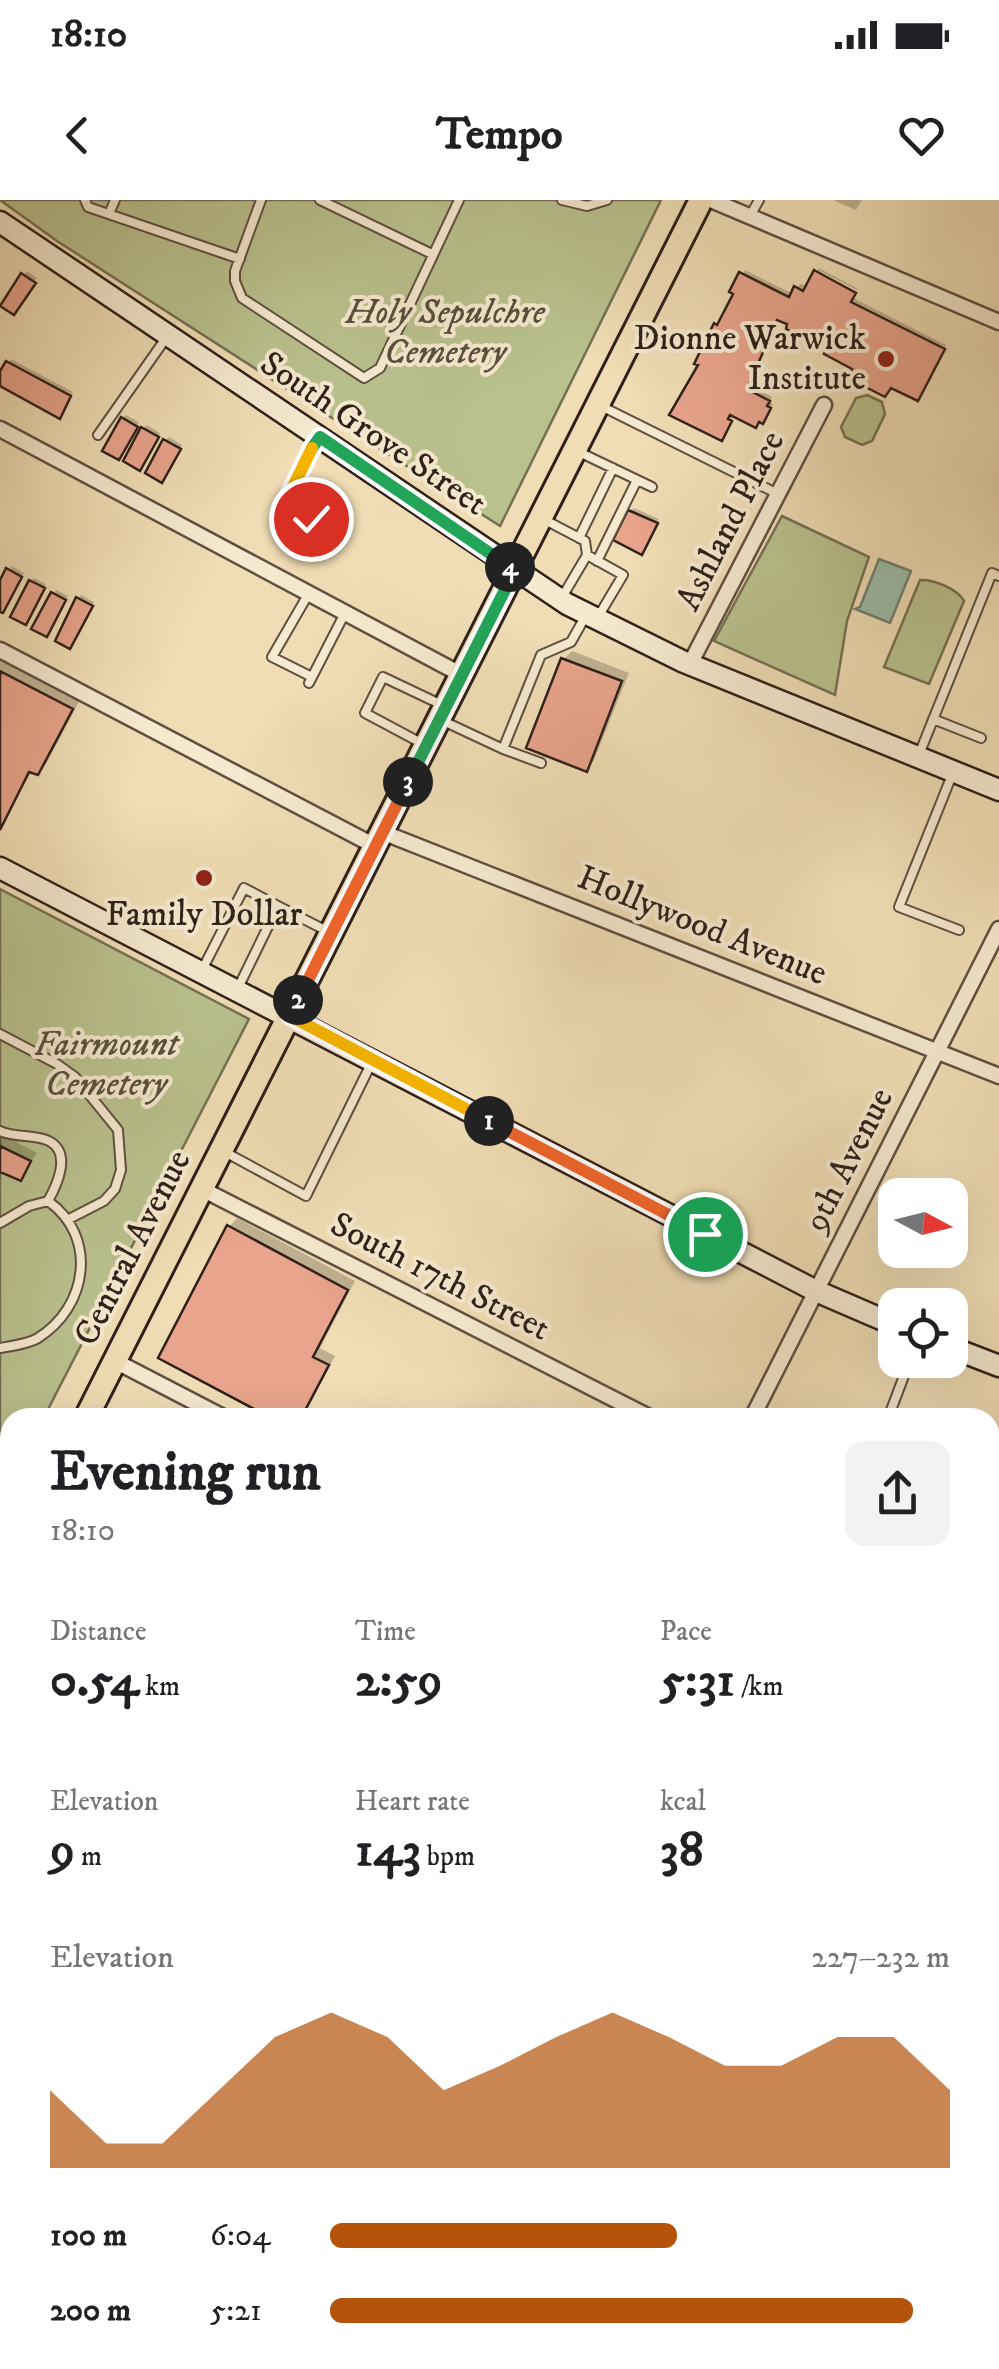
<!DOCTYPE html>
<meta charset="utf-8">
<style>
:root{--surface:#fff;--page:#f2f2f2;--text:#202124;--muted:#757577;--accent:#b45309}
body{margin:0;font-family:"IM FELL DW Pica",serif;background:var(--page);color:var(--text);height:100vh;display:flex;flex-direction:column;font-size:38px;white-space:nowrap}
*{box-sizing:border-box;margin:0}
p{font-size:32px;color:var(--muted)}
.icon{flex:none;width:55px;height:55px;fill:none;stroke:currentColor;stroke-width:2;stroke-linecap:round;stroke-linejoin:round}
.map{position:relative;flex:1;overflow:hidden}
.details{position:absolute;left:0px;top:1208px;width:1000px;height:962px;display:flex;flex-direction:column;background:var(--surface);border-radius:30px 30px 0 0;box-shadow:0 10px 40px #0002}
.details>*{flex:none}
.needle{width:65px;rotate:97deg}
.buttons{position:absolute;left:878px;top:978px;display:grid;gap:20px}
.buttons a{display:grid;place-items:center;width:90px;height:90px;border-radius:20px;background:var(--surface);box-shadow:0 10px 40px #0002;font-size:50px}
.pin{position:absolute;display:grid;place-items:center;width:85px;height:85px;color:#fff;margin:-42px;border:5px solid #fff;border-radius:50%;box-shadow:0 2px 10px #0007}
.km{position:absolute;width:50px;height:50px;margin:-25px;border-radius:50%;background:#222;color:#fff;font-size:28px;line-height:50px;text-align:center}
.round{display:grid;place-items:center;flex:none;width:105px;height:105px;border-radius:20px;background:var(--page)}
.overview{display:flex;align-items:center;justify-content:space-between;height:170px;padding:0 50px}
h1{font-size:55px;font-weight:700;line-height:75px}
.stats{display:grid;grid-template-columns:repeat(3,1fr);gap:15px;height:170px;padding:10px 50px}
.stats div{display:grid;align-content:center}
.stats b{font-size:50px;font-weight:700}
.stats small{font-size:28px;font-weight:400}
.stats p{font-size:28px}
.chart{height:280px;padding:20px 50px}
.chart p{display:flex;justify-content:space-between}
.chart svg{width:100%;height:180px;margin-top:10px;fill:var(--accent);opacity:.7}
ul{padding:0 50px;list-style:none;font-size:32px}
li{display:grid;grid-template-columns:160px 120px 1fr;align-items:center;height:75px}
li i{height:25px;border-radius:12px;background:var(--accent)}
.status{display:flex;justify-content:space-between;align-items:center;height:70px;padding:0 50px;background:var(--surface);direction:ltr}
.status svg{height:28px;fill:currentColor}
header{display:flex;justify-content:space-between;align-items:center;height:130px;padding:0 50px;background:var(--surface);font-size:45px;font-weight:700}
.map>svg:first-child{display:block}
</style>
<div class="status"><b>18:10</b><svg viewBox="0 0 49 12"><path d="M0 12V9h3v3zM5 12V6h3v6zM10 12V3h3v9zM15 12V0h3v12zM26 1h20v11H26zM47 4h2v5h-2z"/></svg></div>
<header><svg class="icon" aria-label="back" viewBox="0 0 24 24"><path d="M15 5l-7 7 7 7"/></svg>Tempo<svg class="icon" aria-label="heart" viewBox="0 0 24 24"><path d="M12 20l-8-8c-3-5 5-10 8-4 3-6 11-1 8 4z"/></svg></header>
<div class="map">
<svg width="999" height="2169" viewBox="0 0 999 2169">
<rect width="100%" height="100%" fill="#f0ddb5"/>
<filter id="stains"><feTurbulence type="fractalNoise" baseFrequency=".002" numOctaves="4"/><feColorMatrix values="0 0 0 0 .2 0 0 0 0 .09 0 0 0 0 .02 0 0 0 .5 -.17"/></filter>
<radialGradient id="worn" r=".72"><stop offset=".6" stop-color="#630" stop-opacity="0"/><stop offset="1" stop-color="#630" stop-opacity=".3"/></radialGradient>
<path fill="#b9c18e" stroke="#747054" stroke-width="2.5" d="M0,0h661l-161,326 -443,-285z
M867,195l15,7 3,12 -13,27 -10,4 -17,-8 -4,-10 15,-29z
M782,316l87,41 -22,64 -12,74 -121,-54z
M920,380c13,-1 38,9 44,21l-35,83 -45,-17z
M0,689l249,130 -205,398 -34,1v66l-10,19z"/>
<path fill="#9bbda8" stroke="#707e6f" stroke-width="2.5" d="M879,359l32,12 -21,52 -35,-14 5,-2z"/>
<path fill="#0003" d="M833,0h29l-6,10z
M819,68l39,21 -1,1 -39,-20z
M745,70l48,24 7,-10 53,14 93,47 -25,50 -66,-27 -77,-51 -29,68 23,12 -3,5 4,2 -7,14 -10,7 -21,-11 -10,20 11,-141z
M27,71l10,7 -20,30 6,-33z
M11,159l62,33 -10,20 -63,-29v-7z
M126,215l13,7 -17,32 1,-36z
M147,225l13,8 -17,31v-35z
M169,237l13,8 -17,31v-35z
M634,308l25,11 -17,33 -12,-41z
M12,366l12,7 -18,34 -6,2v-23z
M34,378l12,6 -17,34 2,-36z
M56,390l12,6 -18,34 3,-36z
M81,395l13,7 -21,40 5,-43z
M572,451l57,22 -35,87 -8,9 -22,-110z
M0,459l80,41 -34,64 -8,8 -6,-2 -32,60z
M0,934l37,19 -17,25 -17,-8 -3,6z
M237,1018l118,63 -35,67 15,8 -32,62h-27l-47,-191z
M0,1553l10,5v47l-10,18z
M0,1778l10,5v33l-5,9 5,4v7l-10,-7z
M990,1849l9,5v10l-9,-5z
M0,1872l10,5v28l-10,18z
M8,2121l2,39h36l-5,9 -20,-4 -3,4 -18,-10v-30z
M54,2160l9,1 -4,8h-10z
M71,2160h58l-4,9h-59z
M185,2160l5,2 40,-2 -5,9h-46z
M298,2160h32l16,9h-51z
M427,2160h18l-6,6z
M471,2160h15l-4,9h-15z
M667,2160h41l-5,9h-36l3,-7z
M734,2160l7,4 7,-2 -4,7h-17z"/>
<path fill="#e8a48c" stroke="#2f201a" stroke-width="2.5" d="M814,70l42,23 -5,9 94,47 -27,52 -27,-13 -6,9 -37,-19 4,-9 -28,-15 2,-5 -40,-20 1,-5 -10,-4 -30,69 23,12 -3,5 4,2 -8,16 -4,-2 -3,6 -26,-13 -2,4 4,2 -10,20 -53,-26 29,-50 -4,-1 20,-41 3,2 16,-31 -4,-2 10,-20 50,25 5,-11 9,5z
M21,73l15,10 -22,32 -14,-9z
M6,161l65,35 -11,23 -60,-33v-15z
M121,217l17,10 -19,33 -17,-9z
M141,227l18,10 -19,34 -17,-10z
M163,239l18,10 -19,34 -17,-10z
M628,310l30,13 -16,32 -29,-15z
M6,368l16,9 -19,36 -3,-1v-32z
M29,380l16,8 -19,37 -16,-8z
M51,392l15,8 -19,37 -16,-8z
M76,397l17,9 -23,43 -15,-8z
M561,458l61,23 -35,91 -61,-24z
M0,471l73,38 -35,66 -9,-3 -29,58z
M0,946l31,15 -10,20 -21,-9z
M227,1025l121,65 -35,67 16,8 -28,53h-30l-113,-60z
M10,1443v74l-10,-6v-48z
M0,1561l10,6v36l-10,19z
M10,1792v37l-4,7 -6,-3v-22z
M990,1862l9,4v82l-9,17z
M3,1878l7,4v25l-10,19z
M10,1912v36l-1,2 -9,-4v-16z
M1,1997l9,5v20l-10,20z
M3,2123l7,3v24l-7,13 -3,-2z
M195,2160h35l-4,9h-18z
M824,2160h93l-4,9h-72z"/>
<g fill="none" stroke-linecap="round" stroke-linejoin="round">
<defs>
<path id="lane" d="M85,0l3,7 152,52
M261,0l-26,71v10l7,17 122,80 16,-10 79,-168
M320,0l112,54
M562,0l25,6 20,-6
M109,14l6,-14
M750,16l9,-16
M603,207l175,87
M98,235l68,-97
M579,252l73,35
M311,319l-27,-14 22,-49 11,-15
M545,320l40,21 2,14 -26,44
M579,338l34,-70
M587,355l36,20 -25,42
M597,361l40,-81
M309,393l-37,64 40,20
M309,483l36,-70
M933,519l48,19
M441,520l62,29 38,-94 30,-13 14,-25
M423,544l-58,-31 18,-36 59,28
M503,549l38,14
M918,557l74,-184 7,3
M952,575l-53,132 60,23
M202,770l42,-82 34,18
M238,788l40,-82 49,25
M0,834l57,30 18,13 43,53 3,40 -6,19 -11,12 -35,18
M0,931c15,7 35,3 49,10 23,12 8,44 -1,60l-19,5 -29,17
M223,951l83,45 65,-132
M0,1148c12,-2 28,-4 38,-10 50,-31 60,-102 10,-137
M888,1218l22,-58
M0,1260l10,6
M990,1372l9,4
M990,1550l9,-21
M10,1653l-9,18 9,4
M990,1677l9,4
M990,1767l9,4"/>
<path id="street" d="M711,0l288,122
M0,229l462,246
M0,450l375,196
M690,464l134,-259
M382,632l617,244
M202,989l449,229
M115,1161l110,57
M752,1218l247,-489
M0,1537l10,5
M0,1754l10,5
M990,1837l9,5
M777,2160l18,9
M257,2169l5,-9"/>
<path id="secondary" d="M0,22l567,382 117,58 315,128
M0,668l816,423 79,34
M950,1147l49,19
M0,1972l10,5
M990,2077l9,-17
M359,2160l18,9
M941,2169l5,-9"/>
<path id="primary" d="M86,1218l615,-1218
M0,1381l10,-19"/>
</defs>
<use href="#lane" stroke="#5f4f41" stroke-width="12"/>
<use href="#street" stroke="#5f4f41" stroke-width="19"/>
<use href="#secondary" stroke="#2f201a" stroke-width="25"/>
<use href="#primary" stroke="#2f201a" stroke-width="28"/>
<path stroke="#2f201a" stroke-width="2.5" stroke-dasharray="8 5" stroke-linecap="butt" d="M0,1243l10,4
M0,1277l10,11"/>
<use href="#lane" stroke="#f5e9cf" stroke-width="8"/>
<use href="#street" stroke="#f5e9cf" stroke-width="14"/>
<use href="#secondary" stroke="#f5e9cf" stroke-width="20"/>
<use href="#primary" stroke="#f0ddb5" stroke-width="22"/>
</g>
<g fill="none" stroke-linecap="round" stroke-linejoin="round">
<defs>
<path id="split-1" d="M489,921l216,113"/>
<path id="split-2" d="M298,800l-8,16 199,105"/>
<path id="split-3" d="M298,800l110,-218"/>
<path id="split-4" d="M408,582l107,-212 -5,-3"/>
<path id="split-5" d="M312,248l8,-11 190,130"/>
<path id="split-6" d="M311,319l-27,-14 28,-57"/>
</defs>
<use href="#split-1" stroke="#fff" stroke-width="20"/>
<use href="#split-2" stroke="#fff" stroke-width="20"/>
<use href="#split-3" stroke="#fff" stroke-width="20"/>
<use href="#split-4" stroke="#fff" stroke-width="20"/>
<use href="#split-5" stroke="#fff" stroke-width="20"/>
<use href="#split-6" stroke="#fff" stroke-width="20"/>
<use href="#split-1" stroke="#f0652b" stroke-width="12"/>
<use href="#split-2" stroke="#f5b400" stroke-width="12"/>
<use href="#split-3" stroke="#f0652b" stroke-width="12"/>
<use href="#split-4" stroke="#22a559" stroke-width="12"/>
<use href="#split-5" stroke="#22a559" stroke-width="12"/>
<use href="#split-6" stroke="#f5b400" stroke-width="12"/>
</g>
<g fill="#8f2418" stroke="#f5e9cf" stroke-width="4">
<circle cx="886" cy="159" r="10"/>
<circle cx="204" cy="678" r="10"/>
</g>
<g text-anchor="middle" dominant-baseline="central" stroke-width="8" stroke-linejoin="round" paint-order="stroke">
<g font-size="35" font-style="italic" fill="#58503d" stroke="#f5e9cf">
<text x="445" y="113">Holy Sepulchre<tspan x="445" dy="40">Cemetery</tspan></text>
<text x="106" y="845">Fairmount<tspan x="106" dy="40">Cemetery</tspan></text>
</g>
<g font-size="35" fill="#2f201a" stroke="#f5e9cf" text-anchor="end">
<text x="866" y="139">Dionne Warwick<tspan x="866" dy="40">Institute</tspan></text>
<text x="204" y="715" text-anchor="middle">Family Dollar</text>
</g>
<g font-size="35" fill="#2f201a" stroke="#f5e9cf">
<text transform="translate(373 234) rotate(34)">South Grove Street</text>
<text transform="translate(731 321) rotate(-63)">Ashland Place</text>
<text transform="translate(702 726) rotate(22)">Hollywood Avenue</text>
<text transform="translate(849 960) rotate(-63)">9th Avenue</text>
<text transform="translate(133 1048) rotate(-63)">Central Avenue</text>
<text transform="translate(440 1077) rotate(27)">South 17th Street</text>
</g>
</g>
<rect width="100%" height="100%" filter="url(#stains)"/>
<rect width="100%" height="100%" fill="url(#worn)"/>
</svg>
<div class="buttons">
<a><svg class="needle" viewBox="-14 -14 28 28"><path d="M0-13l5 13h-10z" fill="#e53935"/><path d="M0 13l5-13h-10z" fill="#757577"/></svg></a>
<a><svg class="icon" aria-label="locate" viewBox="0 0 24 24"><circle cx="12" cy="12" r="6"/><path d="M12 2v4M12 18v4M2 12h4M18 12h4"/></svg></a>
</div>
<div class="pin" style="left:705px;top:1034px;background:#1e9e55"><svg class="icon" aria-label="arrive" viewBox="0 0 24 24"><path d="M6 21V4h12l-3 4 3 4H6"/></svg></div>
<div class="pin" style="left:311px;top:319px;background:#d93025"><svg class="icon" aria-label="check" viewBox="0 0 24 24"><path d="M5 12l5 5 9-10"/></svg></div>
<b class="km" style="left:489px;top:921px">1</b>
<b class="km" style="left:298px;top:800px">2</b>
<b class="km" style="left:408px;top:582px">3</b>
<b class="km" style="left:510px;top:367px">4</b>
<section class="details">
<div class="overview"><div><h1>Evening run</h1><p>18:10</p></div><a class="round"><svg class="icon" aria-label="share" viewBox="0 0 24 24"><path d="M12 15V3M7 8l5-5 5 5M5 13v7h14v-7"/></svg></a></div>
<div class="stats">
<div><p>Distance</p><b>0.54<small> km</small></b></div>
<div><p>Time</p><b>2:59</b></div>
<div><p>Pace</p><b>5:31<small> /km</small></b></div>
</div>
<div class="stats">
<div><p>Elevation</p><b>9<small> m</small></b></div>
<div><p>Heart rate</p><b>143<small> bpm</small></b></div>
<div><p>kcal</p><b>38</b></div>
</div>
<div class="chart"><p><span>Elevation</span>227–232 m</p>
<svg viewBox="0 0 160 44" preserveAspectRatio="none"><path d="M0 44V25L10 38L20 38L30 25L40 12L50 6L60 12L70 25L80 19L90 12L100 6L110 12L120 19L130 19L140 12L150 12L160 25V44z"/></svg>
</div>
<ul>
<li><b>100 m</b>6:04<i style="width:56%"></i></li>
<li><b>200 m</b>5:21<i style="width:94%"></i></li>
</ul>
</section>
</div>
